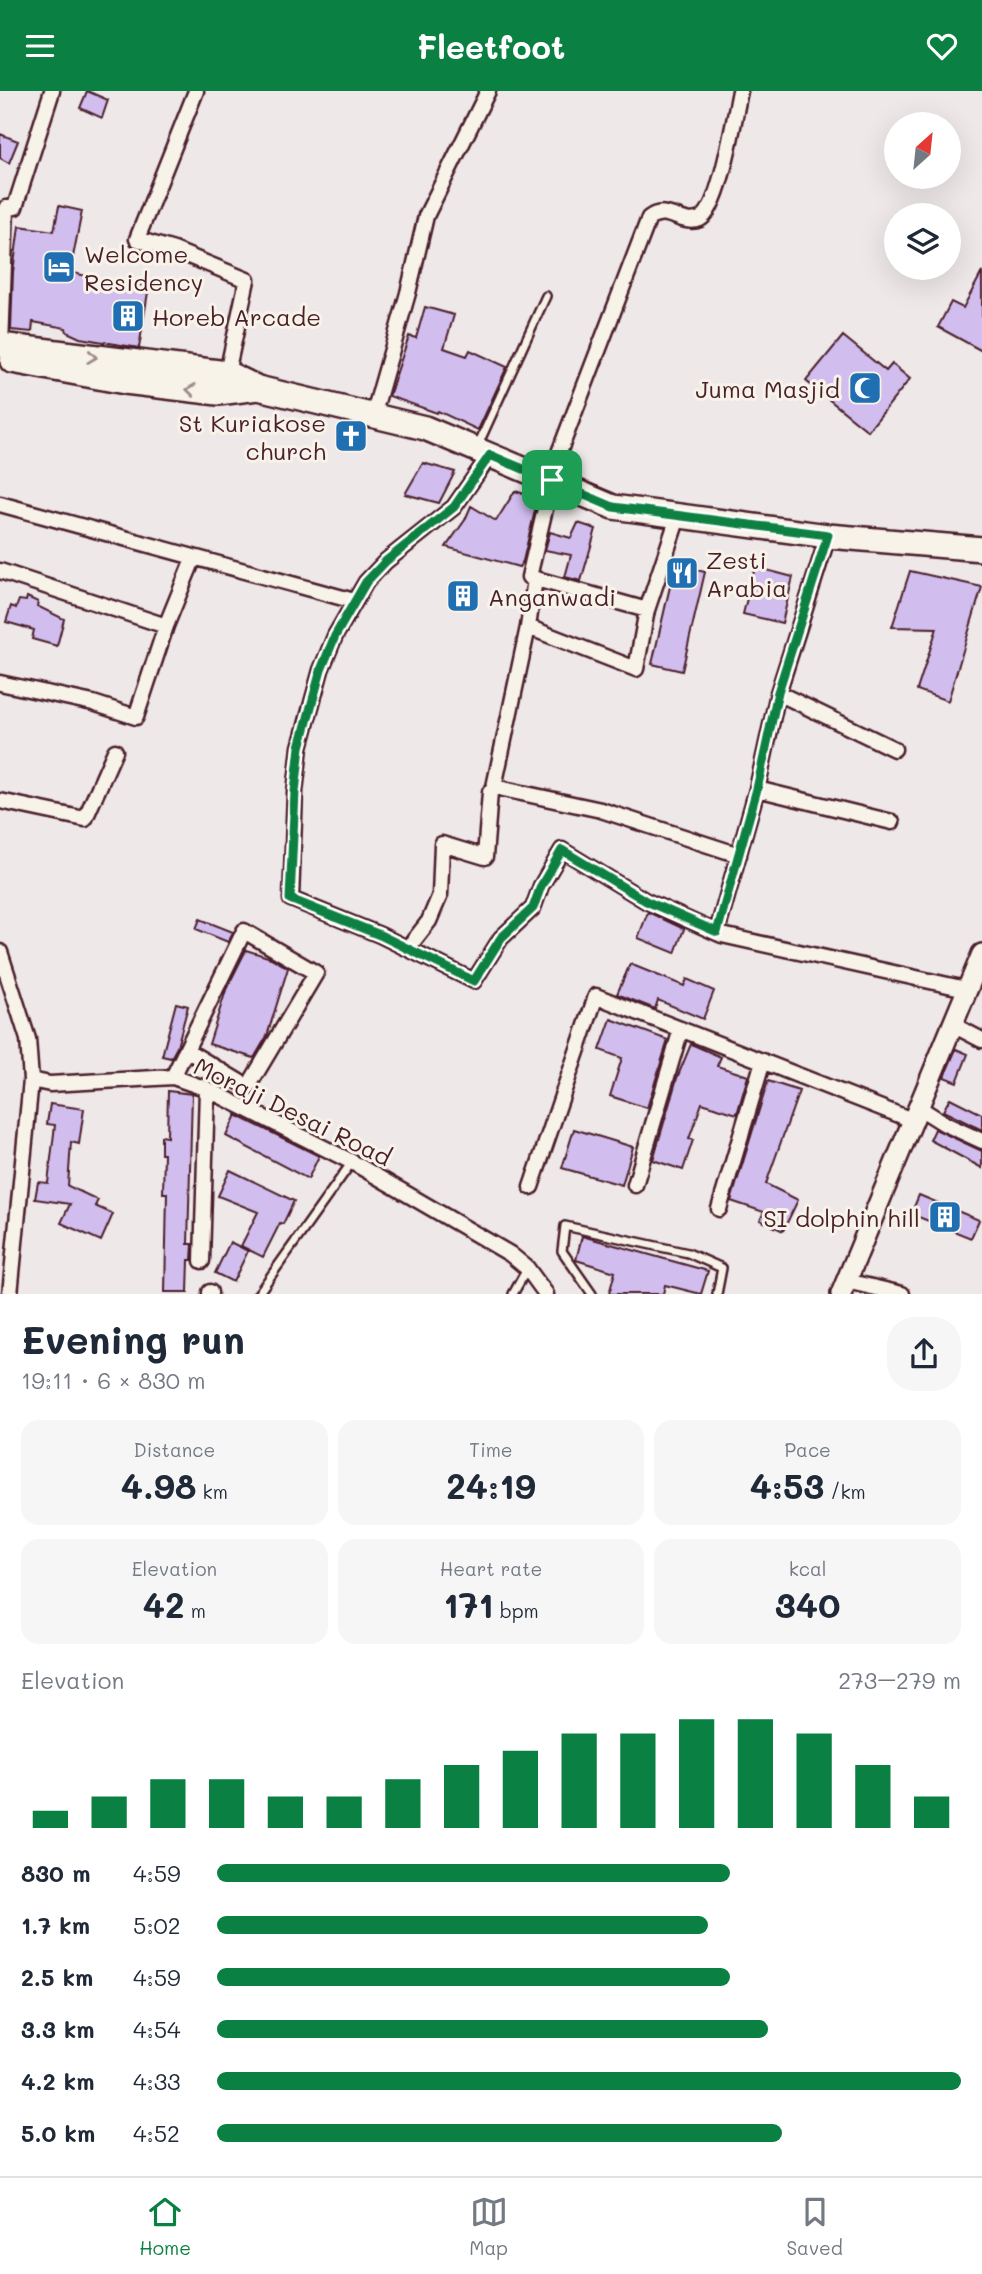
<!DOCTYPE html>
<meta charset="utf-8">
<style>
:root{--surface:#fff;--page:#f6f6f7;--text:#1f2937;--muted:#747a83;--line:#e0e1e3;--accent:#0b8043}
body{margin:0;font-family:Mali,sans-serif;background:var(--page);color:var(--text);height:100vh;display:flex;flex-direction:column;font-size:26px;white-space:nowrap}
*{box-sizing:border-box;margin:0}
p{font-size:23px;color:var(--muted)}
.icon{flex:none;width:38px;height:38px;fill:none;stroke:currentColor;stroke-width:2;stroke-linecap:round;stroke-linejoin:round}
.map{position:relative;height:1203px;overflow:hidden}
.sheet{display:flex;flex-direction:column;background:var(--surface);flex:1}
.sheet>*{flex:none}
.needle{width:46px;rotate:27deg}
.buttons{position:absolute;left:884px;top:21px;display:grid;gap:14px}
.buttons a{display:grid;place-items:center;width:77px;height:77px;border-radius:50%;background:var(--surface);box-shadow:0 7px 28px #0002;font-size:35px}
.pin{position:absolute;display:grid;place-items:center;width:60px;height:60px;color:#fff;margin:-30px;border-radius:14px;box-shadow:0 4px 10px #0006}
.round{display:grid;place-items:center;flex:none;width:74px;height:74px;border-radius:28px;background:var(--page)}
.head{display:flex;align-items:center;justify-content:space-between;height:119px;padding:0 21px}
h1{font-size:38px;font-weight:700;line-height:52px}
.stats{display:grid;grid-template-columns:repeat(3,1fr);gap:10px;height:119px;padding:7px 21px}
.stats div{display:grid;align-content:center;border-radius:18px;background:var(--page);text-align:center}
.stats b{font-size:35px;font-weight:700}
.stats small{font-size:19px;font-weight:400}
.stats p{font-size:19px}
.chart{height:196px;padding:14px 21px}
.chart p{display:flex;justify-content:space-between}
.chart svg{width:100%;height:126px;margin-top:7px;stroke:var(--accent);stroke-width:6}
ul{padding:0 21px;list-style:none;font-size:23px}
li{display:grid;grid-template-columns:112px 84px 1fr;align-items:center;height:52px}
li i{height:18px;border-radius:9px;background:var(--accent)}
header{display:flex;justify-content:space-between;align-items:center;height:91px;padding:0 21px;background:var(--accent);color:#fff;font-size:32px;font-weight:700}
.dock{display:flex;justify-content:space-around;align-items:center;height:98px;border-top:2px solid var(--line);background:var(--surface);font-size:19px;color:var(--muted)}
.dock a{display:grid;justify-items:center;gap:4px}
.dock .on{color:var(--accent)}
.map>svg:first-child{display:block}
</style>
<header><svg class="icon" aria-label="menu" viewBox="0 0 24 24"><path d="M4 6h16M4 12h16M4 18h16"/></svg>Fleetfoot<svg class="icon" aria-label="heart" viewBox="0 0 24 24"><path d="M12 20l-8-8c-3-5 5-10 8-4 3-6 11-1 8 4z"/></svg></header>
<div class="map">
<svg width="982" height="1203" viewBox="0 0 982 1203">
<rect width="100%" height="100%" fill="#efe8e9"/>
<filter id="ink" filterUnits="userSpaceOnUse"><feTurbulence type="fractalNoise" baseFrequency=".0143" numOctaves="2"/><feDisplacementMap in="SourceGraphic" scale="14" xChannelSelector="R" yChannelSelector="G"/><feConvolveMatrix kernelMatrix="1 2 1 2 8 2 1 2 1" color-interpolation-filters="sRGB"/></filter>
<g filter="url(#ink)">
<path fill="#d1beef" stroke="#4a1f2b" stroke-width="2" d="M87,0l21,9 -6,18 -22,-10z
M0,43l18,7 -9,22 -9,-5z
M59,115l23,5 -12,61 48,12v-3l31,5 -10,62 -59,-10 -13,-6 -1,-4 -33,-6 -1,10 -21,-2 2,-58 6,-46 35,5z
M982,181v79l-44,-24 13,-25 12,6z
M425,216l29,8 -10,33 23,8 3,-6 37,17 -29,63 -40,-19 -1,2 -48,-17 20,-60 7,2z
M843,245l43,35 6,-7 18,15 -42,52 -62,-50z
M423,372l32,9 -16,31 -34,-9z
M515,400l23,7 -15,63 -4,6 -73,-20 19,-27 6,-14 25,15z
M578,432l18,6 -15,52 -16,-4 6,-22 -26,-5 5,-18 21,6z
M675,474l30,7 -23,99 -30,-7z
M755,476l38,10 -11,46 -39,-9z
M910,480l72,16 -34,114 -31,-11 20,-62 -45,-1z
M27,506l11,5 -1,4 27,13 -7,27 -25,-7 2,-9 -28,-8 5,-16 5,2 3,-8 7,1z
M648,821l36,17 -9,24 -37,-15z
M200,828l33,13 -5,10 -32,-13z
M246,859l25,8 17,10 -21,68 -13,22 -45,-14 17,-54z
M630,873l54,22 3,-7 27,12 -11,28 -45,-19 -3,9 -38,-15z
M176,912l12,3 -11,41 -6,11 -9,-2z
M611,928l57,21 -21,68 -37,-12 12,-38 -22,-8z
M691,953l30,13 -4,9 31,10 -11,38 -35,-11 -13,36 4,1 -10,30 -30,-10 24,-82z
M956,958l12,5 -11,28 -13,-5z
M768,990l31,10 -33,93 32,16 -15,31 -23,-11 4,-8 -33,-11z
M168,1000l24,3 -4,150h5l-1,16h-3l-1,32h-23l2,-99h-4l1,-39h-3v-18l6,1z
M950,1007l32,16v16l-39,-19z
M50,1013l34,5 -5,35 -8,-2 -3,44 30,14 -3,6 18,8 -12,27 -40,-18 9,-19 -35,-5 3,-17 10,1 7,-58 -8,-1z
M236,1024l83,41 -11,23 -82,-43z
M574,1038l59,18 -11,38 -60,-17z
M935,1038l47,22v17l-52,-28z
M230,1079l64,31 -11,23 -3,-1 -17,34 -22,-11 17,-34 -40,-16z
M919,1104l60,25 -8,18 -60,-24z
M582,1145l126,35 -7,23 -36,-9 -2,9h-54l6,-22 -39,-12z
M230,1151l18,9 -15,31 -18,-9z"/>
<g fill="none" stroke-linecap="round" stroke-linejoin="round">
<defs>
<path id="lane" d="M478,354l68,-149
M258,1203l94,-132
M513,1203l14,-25
M592,1203l-30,-43 3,-25 123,27 34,15 -5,26"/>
<path id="street" d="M196,0l-59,148 37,11 73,30 -20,93
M1,255l5,-138 9,-1 37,-116
M373,325l35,-123 18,-77 62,-125
M490,364l-36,52 -68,54 -20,21 -31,54 -14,34 -21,77 -5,45 -4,107 89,36 94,46 27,-43 32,-30 8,-22 21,-36 84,51 76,34 244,54
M0,413l354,97
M678,426l-31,93 -11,59 -108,-42 -34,160 107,23 138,45
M0,480l166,55 28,-69
M647,519l-118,-33 28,-119 92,-240c18,-14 33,9 51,1 20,-9 35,-105 40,-128
M528,536l7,-48
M0,592l93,20 43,14 30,-91
M778,602l116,56
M757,698l135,33
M0,710l85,18 30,-68
M717,841l40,-143 21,-96 50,-157
M408,857l21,-27 11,-26 2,-51 43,13 5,-65
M0,861l28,87 3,41 19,4 123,-7 34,12 145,73 158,92 17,14 19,26
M951,933l31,16
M173,986l71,-146 72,42 -68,114 -62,-37
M918,1016l27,17 37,17
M635,1094l46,-156
M531,1096l65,-191 316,124
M719,1118l44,-148
M202,1170l5,-172
M846,1190l56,13
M10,1203l21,-214
M210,1203v-2"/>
<path id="secondary" d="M841,1203l141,-340"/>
<path id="primary" d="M0,254l227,28 31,15 167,40 188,79 215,29 154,13
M12,270l113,21 93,11 40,-5"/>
</defs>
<use href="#lane" stroke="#4a1f2b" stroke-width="12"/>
<use href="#street" stroke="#4a1f2b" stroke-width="19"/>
<use href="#secondary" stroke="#4a1f2b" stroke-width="24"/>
<use href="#primary" stroke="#4a1f2b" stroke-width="28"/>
<use href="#lane" stroke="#f7f3e8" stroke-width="7"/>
<use href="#street" stroke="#f7f3e8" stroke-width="14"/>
<use href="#secondary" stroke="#f7f3e8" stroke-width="19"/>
<use href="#primary" stroke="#f7f3e8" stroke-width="23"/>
</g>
<defs><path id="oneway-chevron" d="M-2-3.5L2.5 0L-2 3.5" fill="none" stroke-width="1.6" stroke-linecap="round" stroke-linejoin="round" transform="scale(1.75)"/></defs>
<g stroke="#a0898a">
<use href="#oneway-chevron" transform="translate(92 266) rotate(7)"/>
<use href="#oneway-chevron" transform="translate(191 299) rotate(-173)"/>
</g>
</g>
<g fill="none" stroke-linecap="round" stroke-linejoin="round" filter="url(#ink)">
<defs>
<path id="route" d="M490,364l123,52 215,28 -50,157 -21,97 -40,143 -71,-31 -84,-51 -21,36 -8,22 -32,30 -27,43 -94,-46 -90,-36 5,-107 5,-45 21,-77 14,-34 31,-54 20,-21 68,-54z"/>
</defs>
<use href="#route" stroke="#fff" stroke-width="14"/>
<use href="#route" stroke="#0b8043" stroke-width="9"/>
</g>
<defs>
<symbol id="hotel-square" viewBox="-11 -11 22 22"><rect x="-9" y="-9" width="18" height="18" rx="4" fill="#1f6fb2" stroke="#f7f3e8"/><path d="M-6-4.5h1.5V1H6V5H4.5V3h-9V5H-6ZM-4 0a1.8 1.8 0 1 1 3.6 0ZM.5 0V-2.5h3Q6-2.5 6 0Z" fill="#fff"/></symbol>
<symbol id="building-square" viewBox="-11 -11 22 22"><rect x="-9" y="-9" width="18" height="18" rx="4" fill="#1f6fb2" stroke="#f7f3e8"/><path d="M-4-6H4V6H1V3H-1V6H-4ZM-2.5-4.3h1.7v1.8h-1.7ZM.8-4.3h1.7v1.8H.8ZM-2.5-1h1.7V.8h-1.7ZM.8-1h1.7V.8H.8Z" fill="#fff"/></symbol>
<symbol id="mosque-square" viewBox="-11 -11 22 22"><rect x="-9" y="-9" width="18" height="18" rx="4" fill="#1f6fb2" stroke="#f7f3e8"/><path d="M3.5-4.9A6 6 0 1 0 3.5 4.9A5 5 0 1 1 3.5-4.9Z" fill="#fff"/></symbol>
<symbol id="church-square" viewBox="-11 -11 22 22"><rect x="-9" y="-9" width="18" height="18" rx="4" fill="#1f6fb2" stroke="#f7f3e8"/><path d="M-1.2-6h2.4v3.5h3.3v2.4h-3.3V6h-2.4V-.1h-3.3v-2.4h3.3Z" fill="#fff"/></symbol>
<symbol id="restaurant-square" viewBox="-11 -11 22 22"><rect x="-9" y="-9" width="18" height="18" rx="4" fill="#1f6fb2" stroke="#f7f3e8"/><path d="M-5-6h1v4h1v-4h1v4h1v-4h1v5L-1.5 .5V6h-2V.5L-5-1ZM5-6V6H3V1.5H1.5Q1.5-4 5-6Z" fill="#fff"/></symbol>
</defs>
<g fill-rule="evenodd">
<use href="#hotel-square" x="40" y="157" width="38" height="38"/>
<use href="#building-square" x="109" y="206" width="38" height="38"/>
<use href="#mosque-square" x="846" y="278" width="38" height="38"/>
<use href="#church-square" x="332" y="326" width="38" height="38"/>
<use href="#restaurant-square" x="663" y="463" width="38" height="38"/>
<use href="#building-square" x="444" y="486" width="38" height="38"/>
<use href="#building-square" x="926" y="1107" width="38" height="38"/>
</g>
<g text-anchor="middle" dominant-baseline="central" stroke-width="6" stroke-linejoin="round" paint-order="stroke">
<g font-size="24" fill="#4a1f2b" stroke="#f7f3e8" text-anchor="start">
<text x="84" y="162">Welcome<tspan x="84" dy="28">Residency</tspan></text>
<text x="152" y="225">Horeb Arcade</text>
<text x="840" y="297" text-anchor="end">Juma Masjid</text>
<text x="326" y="331" text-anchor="end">St Kuriakose<tspan x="326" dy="28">church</tspan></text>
<text x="706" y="468">Zesti<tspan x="706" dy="28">Arabia</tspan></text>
<text x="488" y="505">Anganwadi</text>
<text x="920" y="1126" text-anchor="end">SI dolphin hill</text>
</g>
<g font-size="24" fill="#4a1f2b" stroke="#f7f3e8">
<text transform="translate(293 1020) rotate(26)">Moraji Desai Road</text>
</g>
</g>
</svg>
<div class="buttons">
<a><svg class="needle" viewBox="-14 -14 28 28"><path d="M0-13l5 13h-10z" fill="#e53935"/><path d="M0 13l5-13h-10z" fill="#747a83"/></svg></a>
<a><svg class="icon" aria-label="layers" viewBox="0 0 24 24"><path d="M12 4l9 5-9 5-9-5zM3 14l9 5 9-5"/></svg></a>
</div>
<div class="pin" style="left:552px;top:389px;background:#1e9e55"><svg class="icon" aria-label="arrive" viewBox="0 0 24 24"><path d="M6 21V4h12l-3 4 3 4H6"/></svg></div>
</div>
<section class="sheet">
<div class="head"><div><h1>Evening run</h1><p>19:11 · 6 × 830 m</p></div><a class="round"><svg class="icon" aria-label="share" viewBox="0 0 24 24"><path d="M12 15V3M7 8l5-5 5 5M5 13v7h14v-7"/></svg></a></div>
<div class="stats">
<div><p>Distance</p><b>4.98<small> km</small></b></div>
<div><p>Time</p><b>24:19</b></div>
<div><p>Pace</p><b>4:53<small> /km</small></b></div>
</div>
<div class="stats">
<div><p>Elevation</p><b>42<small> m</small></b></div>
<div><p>Heart rate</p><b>171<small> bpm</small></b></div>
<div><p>kcal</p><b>340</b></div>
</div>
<div class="chart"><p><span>Elevation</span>273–279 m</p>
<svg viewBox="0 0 160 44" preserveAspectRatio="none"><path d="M5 44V38M15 44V33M25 44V27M35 44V27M45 44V33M55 44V33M65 44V27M75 44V22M85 44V17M95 44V11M105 44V11M115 44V6M125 44V6M135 44V11M145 44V22M155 44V33"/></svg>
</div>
<ul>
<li><b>830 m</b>4:59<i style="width:69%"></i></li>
<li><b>1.7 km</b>5:02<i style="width:66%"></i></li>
<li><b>2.5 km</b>4:59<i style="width:69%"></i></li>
<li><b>3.3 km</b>4:54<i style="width:74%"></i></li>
<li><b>4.2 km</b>4:33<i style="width:100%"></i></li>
<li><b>5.0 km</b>4:52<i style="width:76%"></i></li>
</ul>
</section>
<nav class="dock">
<a class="on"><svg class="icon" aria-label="home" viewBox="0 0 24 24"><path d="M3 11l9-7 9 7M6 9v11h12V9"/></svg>Home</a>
<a><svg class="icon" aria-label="map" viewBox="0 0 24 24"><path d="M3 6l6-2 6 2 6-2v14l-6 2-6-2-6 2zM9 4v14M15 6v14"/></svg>Map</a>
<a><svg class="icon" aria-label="saved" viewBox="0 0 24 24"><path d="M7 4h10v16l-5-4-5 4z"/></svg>Saved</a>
</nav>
